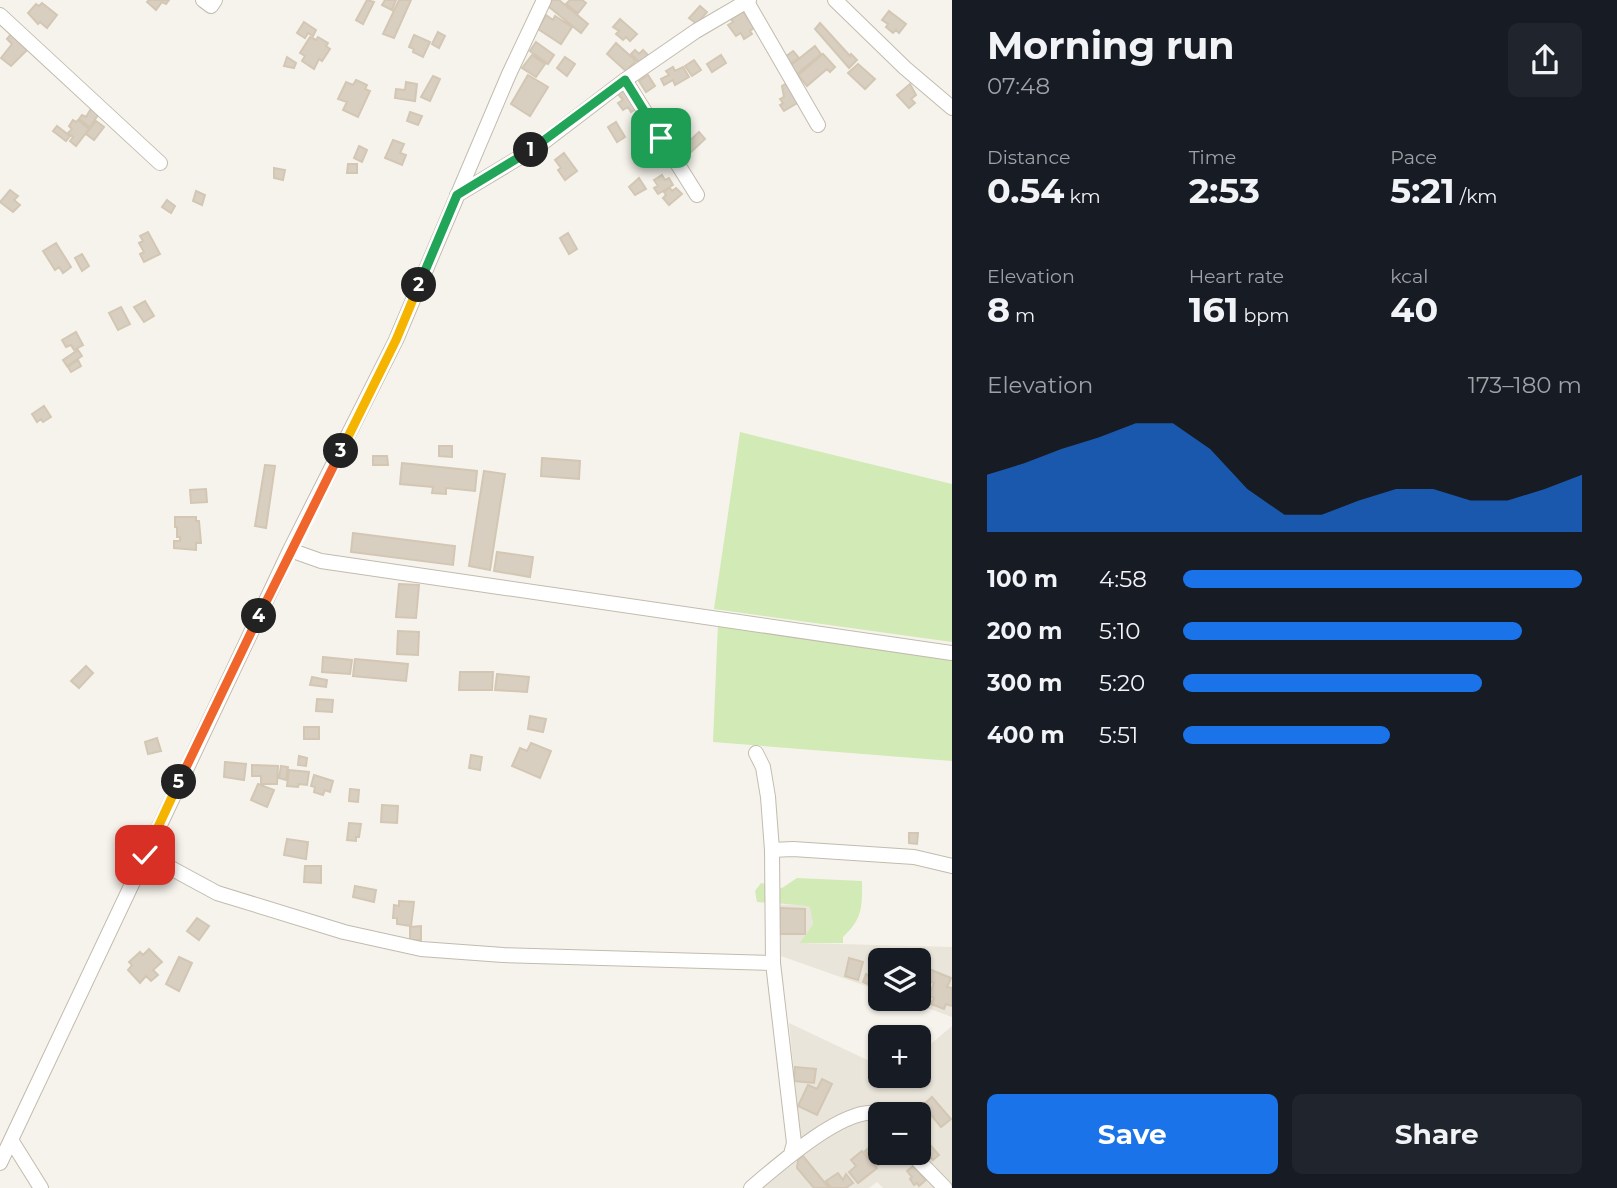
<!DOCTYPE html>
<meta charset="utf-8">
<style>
:root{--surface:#171b24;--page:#20242c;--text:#f1f3f6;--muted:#9ea1a6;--accent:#1a73e8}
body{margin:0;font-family:Montserrat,sans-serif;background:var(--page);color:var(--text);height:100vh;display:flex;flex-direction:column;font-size:26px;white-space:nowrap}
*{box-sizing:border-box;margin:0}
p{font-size:23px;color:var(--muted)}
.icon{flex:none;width:38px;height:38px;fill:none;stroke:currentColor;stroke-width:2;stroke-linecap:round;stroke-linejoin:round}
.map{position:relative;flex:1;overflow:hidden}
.panel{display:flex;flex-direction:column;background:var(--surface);width:665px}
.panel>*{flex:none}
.tools{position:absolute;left:868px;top:948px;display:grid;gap:14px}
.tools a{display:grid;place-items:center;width:63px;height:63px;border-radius:10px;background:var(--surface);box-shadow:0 2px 5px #0004;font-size:35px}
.pin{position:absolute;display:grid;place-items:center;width:60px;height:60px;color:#fff;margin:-30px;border-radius:14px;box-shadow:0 4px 10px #0006}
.km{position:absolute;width:35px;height:35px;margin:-18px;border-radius:50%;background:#222;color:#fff;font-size:19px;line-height:35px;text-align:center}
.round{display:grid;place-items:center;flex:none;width:74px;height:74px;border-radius:10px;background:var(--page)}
.summary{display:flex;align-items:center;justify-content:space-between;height:119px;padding:0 35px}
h1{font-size:38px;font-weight:700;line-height:52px}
.figures{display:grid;grid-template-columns:repeat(3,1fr);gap:10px;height:119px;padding:7px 35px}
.figures div{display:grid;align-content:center}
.figures b{font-size:35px;font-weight:700}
.figures small{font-size:19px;font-weight:400}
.figures p{font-size:19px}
.chart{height:196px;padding:14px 35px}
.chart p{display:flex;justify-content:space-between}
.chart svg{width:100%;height:126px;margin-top:7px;fill:var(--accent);opacity:.7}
.action{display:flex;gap:14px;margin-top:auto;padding:14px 35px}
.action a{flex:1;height:80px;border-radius:10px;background:var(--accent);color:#fff;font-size:28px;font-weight:700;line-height:80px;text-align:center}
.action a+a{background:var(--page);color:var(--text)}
ul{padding:0 35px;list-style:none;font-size:23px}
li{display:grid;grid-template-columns:112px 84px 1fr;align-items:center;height:52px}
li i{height:18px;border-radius:9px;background:var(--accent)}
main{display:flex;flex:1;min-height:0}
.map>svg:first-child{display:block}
</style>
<main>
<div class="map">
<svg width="952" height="1188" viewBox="0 0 952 1188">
<rect width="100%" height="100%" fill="#f6f3ec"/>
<path fill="#eae5da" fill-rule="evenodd" d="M795,904l16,3 2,17 -12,19 151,4v70l-49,-18h16v-38h-39v30l-99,-35 -3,-51z
M789,1023l91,43v10h39v-22l33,-28v162h-69l-6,-6 -8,6h-118l49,-52zM880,1115h39v38h-39z"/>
<path fill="#d2eab5" d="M740,432l212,52v158l-238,-33z
M718,623l234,36v102l-239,-19z
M797,878l65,3c0,26 1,37 -19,56v6h-43l13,-19 -3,-17c-17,-4 -35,-3 -53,-5l-2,-11 6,-8 21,5z"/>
<path fill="#d8cfc1" stroke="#d3c7b4" stroke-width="2" d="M149,0h20l-3,4 -4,-2 -6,8 -9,-8z
M367,0l7,2 -11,22 -7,-4z
M385,0h11l-4,10 -10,-5z
M399,0h12l-17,38 -11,-4z
M552,0h7l29,24 -7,9 -33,-27z
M570,0h12l4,3 -8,10 -12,-9z
M42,3l15,12 -10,13 -7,-6 -2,2 -10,-11 8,-9 3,2z
M700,6l7,6 -10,12 -8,-6z
M742,10l12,18 -4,3 2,3 -8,5 -3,-6 -5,3 -8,-11 5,-3 -3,-4z
M889,11l17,13 -7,9 -3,-3 -3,3 -7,-6 2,-3 -6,-4z
M546,15l7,5 2,-4 17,11 -11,17 -23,-15z
M620,19l17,15 -7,7 -4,-4 -3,3 -7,-6 3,-3 -6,-4z
M304,22l12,8 -3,6 -5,-3 -3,5 -8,-5z
M820,23l30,33 1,-2 6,6 -8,8 -34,-39z
M438,32l7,4 -6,12 -7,-4z
M12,33l18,14 -19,19 -10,-8 11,-14 -5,-5z
M414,35l16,7 -7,15 -10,-5 1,-3 -5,-2z
M310,37l6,3 2,-3 10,6 -2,3 4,3 -8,12 -3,-2 -5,10 -12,-8 3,-5 -5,-3z
M536,42l18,13 -6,9 -18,-13z
M616,43l20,18 -10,10 -19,-17z
M815,46l6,8 -24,20 -7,-8z
M635,50l4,4 4,-4 5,5 -8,8 -9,-9z
M793,51l6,7 -9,6 -5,-7z
M823,54l12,13 -5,5 -3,-3 -20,17 -9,-11z
M532,55l13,9 -9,13 -14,-9z
M721,55l5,8 -14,9 -5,-8z
M287,57l9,6 -2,5 -10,-2z
M565,57l10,7 -8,12 -10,-8z
M694,60l7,10 -9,6 -7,-10z
M858,64l17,15 -10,10 -17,-16z
M673,67l2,4 8,-4 6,10 -14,8 -2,-5 -9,5 -3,-6 8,-4 -3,-4z
M528,75l20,12 -18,29 -19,-12z
M648,75l7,11 -9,6 -7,-11z
M433,76l7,3 -10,22 -9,-4z
M356,80l11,5 -2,4 5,2 -12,26 -15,-7 4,-8 -9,-3 8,-17 7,3z
M406,82l11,2 -2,17 -20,-3 1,-9 9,1z
M787,83l12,19 -15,9 -4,-6 3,-2 -3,-4 4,-2 -2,-11z
M910,84l6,11 -5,4 4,4 -6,5 -12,-13z
M626,89l13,18 -8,5 -3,-5 -5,3 -5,-7 5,-3 -5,-6z
M92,107l8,5 -10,15 -11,-8 3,-4 4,2z
M410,112l12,4 -4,9 -11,-4z
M73,120l3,2 2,-2 11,9 -13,17 -6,-5 3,-4 -5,-4 4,-4 -3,-3z
M96,121l8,6 -10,13 -8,-6z
M616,122l9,15 -8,5 -9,-15z
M57,126l13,10 -4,5 -13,-10z
M684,126l6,8 -7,7 -7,-8z
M699,132l6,7 -14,13 -6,-7z
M675,133l7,9 -7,6 -8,-8z
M393,140l11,4 -4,9 6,2 -4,10 -17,-7z
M359,146l8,4 -5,12 -8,-4z
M564,153l13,18 -12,9 -7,-10 3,-2 -6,-8z
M348,164h9v9h-10z
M274,168l11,2 -2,10 -9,-2z
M662,175l3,5 4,-2 4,7 -15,9 -4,-6 4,-2 -4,-6z
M639,178l7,11 -11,6 -6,-8z
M670,188l2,3 4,-3 6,6 -13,11 -6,-7 3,-3 -2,-3z
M10,190l8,6 -4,4 6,5 -7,7 -13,-10z
M196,191l9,4 -3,10 -9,-4z
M167,200l8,6 -4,7 -9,-6z
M148,232l12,22 -16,8 -4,-8 4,-2 -5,-9 4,-2 -3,-5z
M568,233l9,16 -8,5 -9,-16z
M56,243l15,24 -8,6 -4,-6 -4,3 -12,-19z
M82,254l7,12 -7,5 -7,-13z
M145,301l9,15 -10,6 -10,-15z
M121,307l9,17 -12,6 -9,-17z
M76,332l7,13 -9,5 -3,-5 -5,2 -4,-7z
M78,350l4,6 -15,10 -4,-6z
M78,360l3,6 -10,6 -3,-5z
M44,406l7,11 -8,5 -2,-3 -4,3 -5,-8z
M439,446h13v11l-13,-1z
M373,456h14l1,9h-15z
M542,458l38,3 -1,18 -38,-3z
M402,463l75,8 -2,20 -29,-3v6l-14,-1 1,-6 -33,-3z
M265,465l10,1 -9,62 -11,-2z
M484,471l21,3 -15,96 -21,-4z
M206,489l1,13 -16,1 -1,-13z
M175,517h21v4h3l2,22h-5v7l-22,-2v-7h6v-4h-3v-10h-2z
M353,533l102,13 -2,19 -102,-13z
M497,552l36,5 -3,20 -36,-6z
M399,584l20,1 -3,33 -20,-1z
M398,631l21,1 -1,23 -21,-1z
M323,657l29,3 -2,14 -28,-2z
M355,659l53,5 -2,17 -53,-5z
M86,666l7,7 -14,15 -8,-7z
M460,672h33l-1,18h-33z
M497,674l32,3 -2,15 -32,-2z
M312,677l15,3 -1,7 -16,-2z
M317,699l16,1 -1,12 -16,-1z
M530,716l16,3 -3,13 -15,-3z
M304,727h15v12h-15z
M157,738l4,13 -13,3 -3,-12z
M531,743l20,8 -11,27 -28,-12 8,-18 7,3z
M471,755l11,2 -2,13 -11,-2z
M299,756l8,2 -1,8 -8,-1z
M225,762l21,2 -2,16 -20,-3z
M252,765l26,1 -1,18h-16v-8h-9z
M281,766l7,1 -2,13 -7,-2z
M289,770l20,2 -2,13 -8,-1 -1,3 -11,-1z
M314,775l19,6 -3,11 -5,-2 -2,5 -9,-3 1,-5 -4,-1z
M258,784l16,6 -7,17 -16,-7z
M350,789l9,1 -1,12 -9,-1z
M382,805l16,1 -1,17 -16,-1z
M349,823l12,1 -2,13h-3v4l-9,-1z
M909,833h9l-1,11 -8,-1z
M287,839l21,3 -2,17 -22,-4z
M305,866h16v17l-17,-1z
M355,886l21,4 -2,12 -21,-5z
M399,901l15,1 -3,24 -14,-2v-6h-4l1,-13 5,1z
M780,908l25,1v25h-25z
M197,918l12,8 -10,14 -12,-9z
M421,926v14h-11v-13z
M149,949l13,13 -9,8 5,5 -7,6 -5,-5 -6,7 -12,-13 4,-5 -3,-3 11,-10 3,3z
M179,957l13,6 -13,28 -13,-7z
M849,958l14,4 -5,18 -13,-4z
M880,966v23l-17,-7 3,-8 5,3 3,-7 4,1z
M929,969l22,9 -4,9 5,1v18l-6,-2 -2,5 -13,-5 3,-6 -5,-2 5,-13 -9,-3z
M795,1067l21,2 -2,14 -20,-2z
M822,1079l10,5 -15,31 -19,-9 10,-21 9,4z
M932,1097l19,22 -10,8 -18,-22z
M873,1144l13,14 -8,7 -13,-14z
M930,1145l9,10 -6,5 -9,-9z
M862,1151l15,17 -19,15 -9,-11 7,-6 -5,-6z
M803,1156l26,32h-15l-17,-20 1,-8z
M913,1166l13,14 -7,6 -2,-3 -3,2 -4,-6 2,-2 -5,-6z
M838,1173l5,7 3,-6 7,9 -7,5h-15l-5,-7z"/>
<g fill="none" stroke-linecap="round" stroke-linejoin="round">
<defs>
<path id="street" d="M203,0l8,6 4,-6
M835,0l70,68 47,40
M747,2l71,123
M0,15l160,148
M625,80l72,115
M457,195l83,-50 85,-65 71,-49 53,-31
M290,550l31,11 631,92
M756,753l7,14 5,30 4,53 1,113 21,180 -3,11
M772,850l21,-1 121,8 38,9
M145,854l72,39 127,39 77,17 82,6 270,8
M11,1140l30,48
M911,1153l34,35
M0,1163l290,-613 106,-210 113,-266 35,-74
M751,1188c26,-22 90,-79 124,-75l5,5"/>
</defs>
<use href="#street" stroke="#c2bbae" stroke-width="16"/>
<use href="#street" stroke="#fff" stroke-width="14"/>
</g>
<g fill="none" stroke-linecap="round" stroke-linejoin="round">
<defs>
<path id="split-1" d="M531,150l94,-70 36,58"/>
<path id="split-2" d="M419,285l38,-90 74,-45"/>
<path id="split-3" d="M341,451l55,-111 23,-55"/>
<path id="split-4" d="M259,616l82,-165"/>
<path id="split-5" d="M179,782l80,-166"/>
<path id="split-6" d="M145,855l34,-73"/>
</defs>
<use href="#split-1" stroke="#fff" stroke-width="14"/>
<use href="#split-2" stroke="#fff" stroke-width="14"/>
<use href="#split-3" stroke="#fff" stroke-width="14"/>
<use href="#split-4" stroke="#fff" stroke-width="14"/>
<use href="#split-5" stroke="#fff" stroke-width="14"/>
<use href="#split-6" stroke="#fff" stroke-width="14"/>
<use href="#split-1" stroke="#22a559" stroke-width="9"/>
<use href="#split-2" stroke="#22a559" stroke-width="9"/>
<use href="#split-3" stroke="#f5b400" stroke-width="9"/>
<use href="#split-4" stroke="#f0652b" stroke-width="9"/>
<use href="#split-5" stroke="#f0652b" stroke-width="9"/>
<use href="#split-6" stroke="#f5b400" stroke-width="9"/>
</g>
</svg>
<div class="tools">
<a><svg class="icon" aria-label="layers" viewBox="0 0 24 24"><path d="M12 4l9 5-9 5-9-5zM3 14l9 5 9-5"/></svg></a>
<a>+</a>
<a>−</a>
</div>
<div class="pin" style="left:661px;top:138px;background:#1e9e55"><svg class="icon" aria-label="arrive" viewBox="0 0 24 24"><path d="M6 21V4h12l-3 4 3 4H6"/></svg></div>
<div class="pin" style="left:145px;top:855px;background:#d93025"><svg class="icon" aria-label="check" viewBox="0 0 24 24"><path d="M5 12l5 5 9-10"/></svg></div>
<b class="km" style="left:531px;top:150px">1</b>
<b class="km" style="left:419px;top:285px">2</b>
<b class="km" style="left:341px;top:451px">3</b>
<b class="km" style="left:259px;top:616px">4</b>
<b class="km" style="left:179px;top:782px">5</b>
</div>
<section class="panel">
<div class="summary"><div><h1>Morning run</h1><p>07:48</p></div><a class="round"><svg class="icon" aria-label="share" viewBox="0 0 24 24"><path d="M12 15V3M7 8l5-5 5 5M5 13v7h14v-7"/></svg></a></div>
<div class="figures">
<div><p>Distance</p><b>0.54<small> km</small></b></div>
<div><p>Time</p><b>2:53</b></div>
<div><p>Pace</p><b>5:21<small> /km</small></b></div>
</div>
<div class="figures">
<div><p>Elevation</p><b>8<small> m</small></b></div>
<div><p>Heart rate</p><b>161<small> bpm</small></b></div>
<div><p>kcal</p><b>40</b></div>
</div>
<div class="chart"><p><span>Elevation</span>173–180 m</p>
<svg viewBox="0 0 160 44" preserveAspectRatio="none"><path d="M0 44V24L10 20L20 15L30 11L40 6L50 6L60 15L70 29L80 38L90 38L100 33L110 29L120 29L130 33L140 33L150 29L160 24V44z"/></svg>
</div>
<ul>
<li><b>100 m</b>4:58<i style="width:100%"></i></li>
<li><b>200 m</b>5:10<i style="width:85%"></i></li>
<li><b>300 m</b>5:20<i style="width:75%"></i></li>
<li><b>400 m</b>5:51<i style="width:52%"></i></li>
</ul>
<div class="action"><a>Save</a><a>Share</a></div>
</section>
</main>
